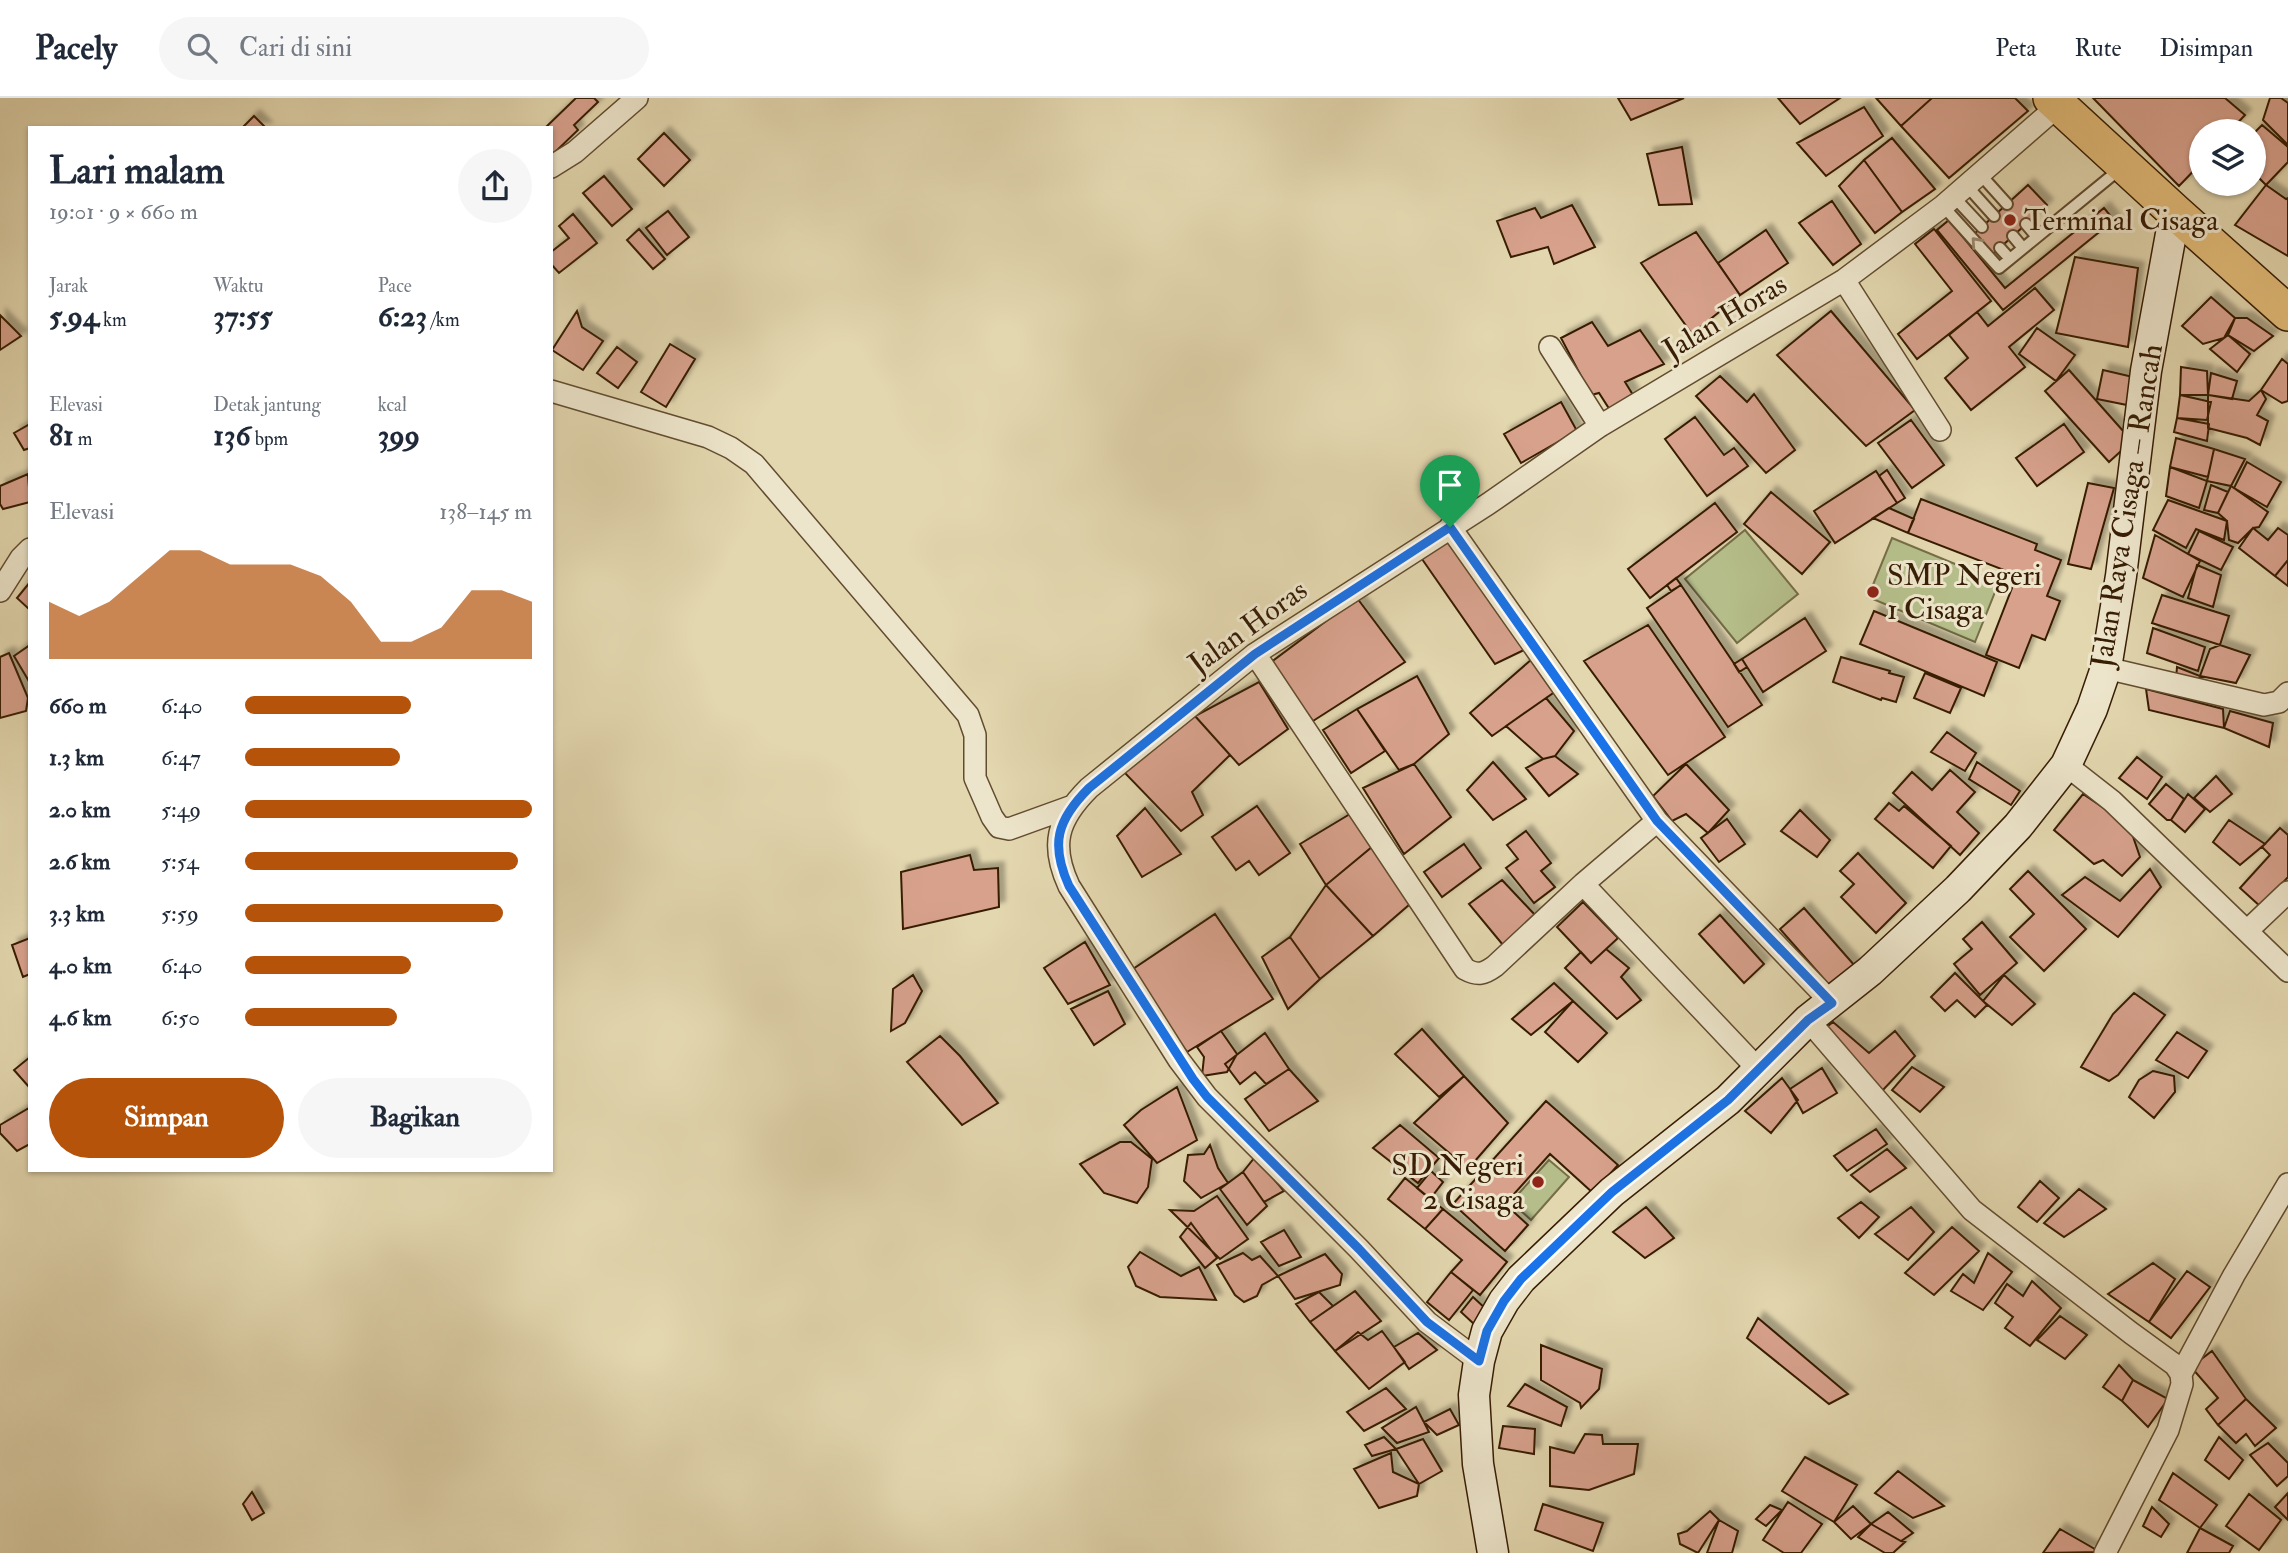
<!DOCTYPE html>
<html lang="id">
<meta charset="utf-8">
<style>
:root{--surface:#fff;--page:#f6f6f7;--text:#1f2937;--muted:#747a83;--line:#e0e1e3;--accent:#b45309}
body{margin:0;font-family:"IM FELL Double Pica",serif;background:var(--page);color:var(--text);height:100vh;display:flex;flex-direction:column;font-size:26px;white-space:nowrap}
*{box-sizing:border-box;margin:0}
p{font-size:23px;color:var(--muted)}
.icon{flex:none;width:38px;height:38px;fill:none;stroke:currentColor;stroke-width:2;stroke-linecap:round;stroke-linejoin:round}
.map{position:relative;flex:1;overflow:hidden}
.panel{position:absolute;left:28px;top:28px;width:525px;height:1046px;display:flex;flex-direction:column;background:var(--surface);border-radius:0px;box-shadow:0 2px 5px #0004}
.panel>*{flex:none}
.tools{position:absolute;left:2189px;top:21px;display:grid;gap:14px}
.tools a{display:grid;place-items:center;width:77px;height:77px;border-radius:50%;background:var(--surface);box-shadow:0 2px 5px #0004;font-size:35px}
.pin{position:absolute;display:grid;place-items:center;width:60px;height:60px;color:#fff;margin:-72px -30px;border-radius:50% 50% 50% 0;rotate:-45deg;box-shadow:0 0 7px #0007}
.pin .icon{rotate:45deg}
.round{display:grid;place-items:center;flex:none;width:74px;height:74px;border-radius:37px;background:var(--page)}
.headline{display:flex;align-items:center;justify-content:space-between;height:119px;padding:0 21px}
h1{font-size:38px;font-weight:800;line-height:52px}
.stats{display:grid;grid-template-columns:repeat(3,1fr);gap:10px;height:119px;padding:7px 21px}
.stats div{display:grid;align-content:center}
.stats b{font-size:30px;font-weight:800}
.stats small{font-size:19px;font-weight:400}
.stats p{font-size:19px}
.chart{height:196px;padding:14px 21px}
.chart p{display:flex;justify-content:space-between}
.chart svg{width:100%;height:126px;margin-top:7px;fill:var(--accent);opacity:.7}
.primary-button{display:flex;gap:14px;margin-top:auto;padding:14px 21px}
.primary-button a{flex:1;height:80px;border-radius:42px;background:var(--accent);color:#fff;font-size:28px;font-weight:800;line-height:80px;text-align:center}
.primary-button a+a{background:var(--page);color:var(--text)}
ul{padding:0 21px;list-style:none;font-size:23px}
li{display:grid;grid-template-columns:112px 84px 1fr;align-items:center;height:52px}
li i{height:18px;border-radius:9px;background:var(--accent)}
header{display:flex;align-items:center;gap:42px;box-sizing:border-box;height:98px;padding:0 35px;background:var(--surface);border-bottom:2px solid var(--line)}
header strong{font-size:33px}
nav{display:flex;gap:38px;margin-inline-start:auto;font-size:24px}
.search{width:490px;height:63px;background:var(--page);display:flex;align-items:center;gap:18px;box-sizing:border-box;padding:0 24px;border-radius:38px;color:var(--muted);font-size:26px}
.map>svg:first-child{display:block}
</style>
<header>
<strong>Pacely</strong>
<div class="search"><svg class="icon" aria-label="search" viewBox="0 0 24 24"><circle cx="10" cy="10" r="6"/><path d="M15 15l6 6"/></svg>Cari di sini</div>
<nav><a>Peta</a><a>Rute</a><a>Disimpan</a></nav>
</header>
<div class="map">
<svg width="2288" height="1455" viewBox="0 0 2288 1455">
<defs>
<filter id="shadow"><feDropShadow dx="6" dy="-6" stdDeviation="2" flood-color="#0004"/></filter>
</defs>
<rect width="100%" height="100%" fill="#e3d7af"/>
<filter id="stains"><feTurbulence type="fractalNoise" baseFrequency=".00286" numOctaves="4"/><feColorMatrix values="0 0 0 0 .2 0 0 0 0 .09 0 0 0 0 .02 0 0 0 .5 -.17"/></filter>
<radialGradient id="worn" r=".72"><stop offset=".6" stop-color="#630" stop-opacity="0"/><stop offset="1" stop-color="#630" stop-opacity=".3"/></radialGradient>
<path fill="#b5be8a" stroke="#766e47" stroke-width="2" d="M1745,432l53,64 -61,49 -52,-64z
M1892,440l107,44 -24,60 -107,-45z
M1549,1062l20,17 -38,43 -20,-18z"/>
<path fill="#d7a18c" stroke="#371d04" stroke-width="2" filter="url(#shadow)" d="M576,0h18l4,4 -24,23 4,5 -27,26v-28h-6z
M1618,0h66l-53,22z
M1778,0h62l-40,26z
M1876,0h56l-31,28z
M1932,0h83l13,13 -79,67 -48,-52z
M2093,0h132l20,17 -15,16h-28v31l-23,24z
M2270,0h11l7,5v42l-25,-25z
M1864,9l19,29 -57,40 -29,-33z
M254,18l12,12h-24z
M2262,27l26,22v15l-22,23 -12,-12v-40z
M664,35l26,27 -26,26 -26,-27z
M1892,40l43,51 -33,23 -38,-52z
M1682,49l10,57 -33,1 -12,-51z
M1864,62l38,52 -27,21 -36,-47z
M604,78l28,33 -20,17 -29,-33z
M2028,87l19,20 -55,50 -18,-21z
M2266,87l20,14 2,-1v58l-53,-31z
M1832,103l29,43 -28,21 -34,-42z
M1572,107l23,42 -41,17 -6,-17 -37,10 -14,-36 38,-13 6,10z
M2104,110l10,12 -111,90 -66,-80 12,-10 56,68z
M668,113l21,26 -22,18 -21,-27z
M573,116l24,29 -38,30 -8,-9v-12l18,-14 -10,-12z
M639,131l26,30 -12,10 -26,-29z
M1934,131l57,72 -74,58 -19,-25 54,-43 -37,-47z
M1766,132l22,33 -48,32 -22,-32z
M1696,134l44,63 -48,39 -51,-71z
M2075,159l63,11 -10,79 -72,-14z
M2035,190l19,22 -45,37 16,20 -54,43 -26,-32 23,-20 -19,-23 28,-23 11,14z
M2211,199l24,21 -11,20 -21,6 -21,-18z
M577,213l5,16 21,14 -20,29 -31,-20z
M1831,213l84,99 -49,36 -89,-91z
M0,217l21,21 -21,14z
M2235,220h12l26,18 -19,15 -26,-16z
M1592,224l16,24 32,-16 24,34 -39,18 8,13 -23,15 -11,-17 -8,2 -30,-57z
M2037,230l38,27 -19,26 -37,-27z
M2228,237l22,19 -13,18 -27,-23z
M670,246l25,15 -29,48 -25,-15z
M617,249l20,15 -19,26 -21,-15z
M2282,261l6,5v37l-6,2 -21,-13z
M2181,269l26,4 1,24h-28z
M2069,272l63,71 -23,21 -64,-71z
M2103,272l30,7 -6,28 -30,-6z
M2211,275l26,8 -5,18 -24,-4z
M1720,278l27,26 7,-8 41,56 -29,23 -70,-77z
M2261,292l5,9 -9,16 11,6 -8,24 -13,-7 -39,-10v-33l41,6z
M2180,297l31,7 -4,18 -30,-2z
M1561,304l16,29 -56,32 -17,-29z
M1695,319l29,38 10,-7 14,18 -41,30 -42,-57z
M2177,320l32,6 -2,17 -33,-9z
M1911,322l33,45 -32,23 -34,-45z
M30,326v24l-6,2 -10,-17z
M2064,326l20,28 -47,34 -21,-28z
M2176,340l38,11 -6,28 -38,-10z
M2214,351l31,10 -14,27 -24,-5z
M2247,364l34,20 -14,25 -33,-19z
M2170,369l37,14 -8,27 -33,-12z
M1887,372l18,28 -8,5 -18,-27z
M1876,373l21,32 -62,40 -21,-32z
M28,376l2,28 -27,7 -3,-5v-18z
M2088,385l26,5 -23,81 -23,-5z
M2211,387l17,7 -10,21 -14,-3z
M2231,388l37,26 -9,15 -6,1 -15,15 -9,-3 -2,-19 -9,-8z
M1771,394l59,50 -28,32 -58,-50z
M1921,401l116,45 -2,6 26,10 -14,36 13,5 -15,39 -13,-5 -13,33 -33,-13 31,-80 -109,-42z
M2168,402l59,21 -3,19 -28,-11 -10,19 -33,-18z
M1715,405l22,29 -87,66 -22,-29z
M1889,410l25,11 -6,14 -35,-15z
M2253,430l15,12 10,-12 10,7v25l-13,16 -36,-28z
M2199,433l34,16 -12,23 -33,-16z
M2155,437l45,26 -17,36 -40,-19z
M1451,440l75,111 -31,15 -73,-105z
M2288,462v26l-13,-10z
M2197,467l24,10 -8,32 -25,-9z
M1676,480l5,7 -10,6 -4,-6z
M30,484v28l-13,-12z
M1681,487l81,120 -34,22 -81,-119z
M2162,497l67,21 -9,29 -68,-22z
M1357,500l48,64 -92,59 -43,-58z
M1874,513l123,51 -13,34 -124,-52z
M1805,520l21,33 -63,41 -21,-33z
M1648,527l77,112 -57,38 -84,-114z
M2153,530l52,19 -7,24 -51,-18z
M30,547v38l-16,-27z
M2220,547l30,10 -14,28 -36,-7 10,-27z
M9,555l19,45 -2,13 -26,7v-61z
M1841,559l49,14 -1,2 15,4 -8,25 -14,-4 -1,2 -48,-18z
M1532,561l24,32 -64,45 -22,-23z
M1742,561l5,8 -8,5 -5,-8z
M2177,569l23,9 -3,11 -21,-8z
M1925,575l36,15 -11,25 -36,-15z
M1417,578l32,58 -35,30 -15,6 -42,-61z
M1259,584l29,47 -49,36 -44,-49z
M2146,591l77,20 1,19 -75,-18z
M1546,600l28,33 -19,25 -12,3 -37,-33z
M1357,611l28,42 -34,22 -28,-43z
M2230,613l43,12 -4,24 -45,-19z
M1195,618l35,39 -38,37 11,23 -22,16 -59,-61z
M1947,634l29,21 -11,18 -34,-19z
M1555,658l23,18 -29,22 -23,-28 17,-9z
M2137,659l25,20 -15,22 -28,-21z
M1493,664l33,37 -33,21 -26,-30z
M1977,664l43,29 -9,14 -42,-26z
M1414,666l37,53 -47,37 -41,-66z
M1686,666l43,46 -21,23 -22,-19 -14,7 -19,-25z
M1950,672l25,22 -18,20 22,21 -19,22 -67,-62 19,-21 20,18z
M2216,678l16,18 -22,18 -16,-14z
M2166,686l18,15 -13,21h-4l-18,-16z
M2083,696l46,31 11,32 -18,19 -19,-16 -9,4 -40,-34z
M2188,696l17,15 -20,23 -14,-12z
M1889,705l10,8 5,-5 47,40 -18,22 -58,-49z
M1257,708l33,47 -31,22 -10,-14 -13,9 -24,-33z
M1145,710l36,46 -39,23 -25,-41z
M1800,712l30,30 -13,17 -36,-26z
M1350,716l23,32 -47,39 -26,-41z
M1727,721l18,25 -26,18 -18,-24z
M2229,722l36,24 -25,21 -27,-23z
M2280,730l8,7v42l-27,30 -21,-19 30,-33 -8,-8z
M1526,733l25,32 -10,8 14,16 -21,16 -28,-35 12,-9 -11,-14z
M1464,746l17,24 -39,29 -18,-25z
M1373,748l37,58 -37,32 -47,-51z
M1858,755l48,50 -30,30 -35,-36 13,-13 -14,-13z
M970,757l4,15 24,-2 1,39 -96,22 -2,-57z
M2150,771l11,18 -43,50 -56,-42 23,-18 35,24z
M2028,773l58,58 -42,42 -34,-34 24,-23 -24,-25z
M1502,782l34,36 -33,29 -34,-41z
M1326,787l47,51 -53,43 -30,-42z
M1583,804l35,36 -27,25 -34,-36z
M1804,810l51,58 -24,21 -51,-58z
M1215,816l58,85 -86,53 -57,-81z
M1720,817l44,49 -20,19 -45,-49z
M1982,824l35,41 -37,32 -26,-31 18,-15 -9,-10z
M1290,839l30,42 -32,30 -26,-52z
M30,840v36l-7,3 -11,-32z
M1085,844l25,43 -42,19 -24,-36z
M1606,851l23,19 -8,9 20,23 -24,19 -52,-51 16,-16 10,11z
M1955,875l32,32 -12,12 -18,-17 -12,11 -14,-14z
M913,877l9,16 -17,32 -14,8 2,-42z
M2004,877l31,29 -23,21 -29,-24z
M1554,885l19,18 -42,34 -19,-16z
M1108,893l17,33 -31,21 -23,-36z
M2134,895l31,22 -47,60 -9,6 -28,-14 32,-53z
M1573,903l34,32 -29,29 -33,-30z
M1833,924l36,31 26,-22 20,25 -33,35 -59,-61z
M1422,931l42,47 -25,21 -44,-43z
M1221,933l16,23 -10,18 -25,4 2,-19 -7,-10z
M2177,934l30,19 -19,27 -32,-18z
M1265,935l24,36 -23,15 -11,-12 -15,12 -15,-20z
M940,938l20,20 38,47 -36,22 -55,-63z
M30,959v30h-1l-15,-17z
M1912,969l32,20 -24,25 -28,-22z
M1822,970l15,25 -34,20 -13,-24z
M1289,971l29,32 -49,30 -24,-32z
M2153,973l21,5 1,16 -21,26 -25,-21 10,-17z
M1464,978l44,47 -40,46 -54,-46z
M1782,980l16,22 -27,33 -26,-22z
M1177,989l20,53 -40,23 -33,-38 17,-15z
M1546,1003l72,64 -25,28 -43,-39 -45,50 23,21 -23,26 -52,-47z
M29,1010l1,36 -13,7 -17,-18v-8z
M1400,1027l39,33 -21,25 -45,-35z
M1876,1031l11,15 -40,27 -13,-15z
M1120,1044h11l21,17 -4,28 -11,16 -33,-10 -24,-29z
M1210,1047l8,23 10,15 -27,15 -17,-17 4,-26 16,-1z
M1887,1051l19,19 -36,24 -19,-17z
M1255,1059l29,34 -20,11 -21,-30z
M1431,1073l12,11 -13,17 -13,-11z
M1243,1074l24,34 -20,19 -27,-36z
M1405,1080l38,31 -18,20 -37,-30z
M2040,1083l19,17 -22,24 -19,-15z
M2079,1091l27,20 -42,28 -20,-14z
M1217,1098l31,43 -28,20 -50,-49 24,1z
M1861,1104l18,15 -20,21 -21,-20z
M1646,1109l28,31 -29,20 -32,-26z
M1911,1109l23,25 -26,28 -33,-26z
M1443,1111l64,53 -27,33 -29,-23 11,-12 -37,-31z
M1191,1125l26,35 -12,10 -25,-31z
M1952,1129l27,24 -45,44 -29,-22z
M1284,1132l17,27 -22,9 -18,-24z
M1140,1154l41,24 18,-9 17,33 -56,-3 -24,-11 -8,-19z
M1243,1155l9,7 8,-4 18,20 -16,9 -5,11 -13,6 -9,-7 -18,-30z
M1988,1155l24,19 -29,38 -32,-19 12,-17 11,9z
M1325,1156l17,20 -2,11 -45,14 -17,-23z
M2153,1165l22,16 -26,43 -41,-28z
M2187,1173l23,16 -39,51 -22,-16z
M1451,1174l22,18 -24,30 -22,-18z
M2032,1183l29,27 -31,38 -25,-18 8,-11 -18,-14 12,-19 16,12z
M1355,1193l26,30 -46,30 -25,-29z
M1319,1194l14,14 -23,16 -14,-18z
M1473,1199l14,13 -13,14 -13,-12z
M2060,1218l27,19 -22,24 -28,-19z
M1758,1220l90,76 -19,10 -82,-66z
M1382,1233l23,31 -36,27 -34,-38 23,-19 10,8z
M1418,1235l19,17 -28,19 -15,-22z
M1541,1247l61,24 -3,20 -18,19 -1,-5 -39,-23z
M2212,1253l34,48 -28,26 -12,-16 12,-11 -27,-31z
M2119,1267l14,15 -11,21 -19,-14z
M2133,1282l35,19 -20,28 -26,-26z
M1525,1286l42,23 -6,19 -53,-20z
M1386,1290l20,21 -42,22 -17,-19z
M2246,1301l30,29 -21,18 -9,-12 -10,9 -18,-18z
M1416,1309l13,25 -32,11 -15,-15z
M1450,1311l9,16 -22,10 -13,-13z
M1503,1328l32,3 -1,25 -35,-6z
M1585,1336l17,1 1,9h35l-4,30 -45,16 -39,-4v-39l24,6z
M1384,1339l12,12 -24,7 -7,-11z
M2219,1339l24,23 -14,19 -24,-19z
M1423,1341l19,32 -23,13 -23,-35z
M2268,1345l20,20v13l-11,10 -27,-31z
M1391,1355l2,19 26,12 -2,12 -38,12 -25,-39z
M1805,1359l52,28 -23,37 -52,-31z
M1898,1373l46,35 -31,12 -38,-25z
M2173,1375l44,32 -17,23 -41,-28z
M252,1394l12,21 -12,7 -9,-16z
M2288,1395v27l-13,-13z
M2249,1396l32,26 -22,30 -33,-24z
M1788,1404l34,22 -21,29h-17l-21,-13z
M1543,1406l60,19 -10,28 -58,-21z
M1770,1407l12,5 -16,16 -10,-7z
M1853,1408l18,18 -20,15 -17,-17z
M2152,1409l17,17 -8,13 -18,-11z
M1710,1413l9,9 -21,33 -18,-9 -2,-10 9,-3z
M1888,1414l25,21 -12,8 -30,-17z
M1719,1422l19,11 -6,22h-25z
M1871,1426l30,17 4,1 -12,11h-8l-27,-16z
M2200,1430l33,18 -4,7h-42z
M2060,1431l40,23 -57,1z"/>
<g fill="none" stroke-linecap="round" stroke-linejoin="round">
<defs>
<path id="service" d="M1980,76l27,30
M1967,88l27,30
M1954,99l28,30
M1943,108l56,62 121,-99
M2026,126l11,13
M2013,138l10,12
M2000,150l10,11"/>
<path id="minor" d="M551,69l24,-15 62,-54
M1844,182l96,150
M1550,249l50,79
M551,293l157,46 23,11 23,16 214,251 7,20v43l17,39 7,10 10,2 61,-22
M1450,429l207,294 175,182
M0,493l21,-33 9,-9
M1255,556l210,315c13,7 19,5 30,-3l88,-82 74,-63
M2106,570l158,37 15,-3 9,-9
M2066,667l46,36 176,170
M1583,786l175,185
M2247,833l41,-39
M1808,922l164,190 159,123 44,32 6,9 1,10 -14,46 -63,123
M1479,1263l-52,-39 -68,-73 -152,-152 -28,-37 -110,-174c-19,-41 -12,-66 20,-98l166,-134 233,-150 112,-78 244,-146 99,-74 116,-101
M2181,1276l53,-99 54,-91"/>
<path id="secondary" d="M1493,1455l-15,-89 -4,-69 5,-34 8,-30 17,-30 17,-22 91,-87 116,-92 80,-80 62,-49 88,-82 60,-63 48,-61 26,-56 14,-41 15,-92 25,-205 29,-159"/>
<path id="trunk" d="M2051,0l124,114 113,101"/>
</defs>
<use href="#service" stroke="#624c2f" stroke-width="14"/>
<use href="#minor" stroke="#624c2f" stroke-width="24"/>
<use href="#secondary" stroke="#371d04" stroke-width="33"/>
<use href="#trunk" stroke="#371d04" stroke-width="38"/>
<use href="#service" stroke="#ede5cb" stroke-width="10"/>
<use href="#minor" stroke="#ede5cb" stroke-width="21"/>
<use href="#secondary" stroke="#ede5cb" stroke-width="30"/>
<use href="#trunk" stroke="#e2bc78" stroke-width="35"/>
</g>
<defs><path id="oneway-chevron" d="M-2-3.5L2.5 0L-2 3.5" fill="none" stroke-width="1.6" stroke-linecap="round" stroke-linejoin="round" transform="scale(1.75)"/></defs>
<use stroke="#9b8b71" href="#oneway-chevron" transform="translate(1976 144) rotate(-132)"/>
<g fill="none" stroke-linecap="round" stroke-linejoin="round">
<defs>
<path id="route" d="M1450,429l207,294 175,182 -24,17 -80,80 -116,92 -91,87 -17,22 -17,30 -8,30 -52,-39 -68,-73 -152,-152 -14,-18 -124,-193c-19,-42 -12,-66 20,-98l166,-134z"/>
</defs>
<use href="#route" stroke="#fff" stroke-width="14"/>
<use href="#route" stroke="#1a73e8" stroke-width="9"/>
</g>
<g fill="#8f2418" stroke="#ede5cb" stroke-width="2.5">
<circle cx="2010" cy="122" r="7"/>
<circle cx="1873" cy="494" r="7"/>
<circle cx="1538" cy="1084" r="7"/>
</g>
<g text-anchor="middle" dominant-baseline="central" stroke-width="6" stroke-linejoin="round" paint-order="stroke">
<g font-size="30" fill="#371d04" stroke="#ede5cb" text-anchor="start">
<text x="2024" y="122">Terminal Cisaga</text>
<text x="1887" y="477">SMP Negeri<tspan x="1887" dy="34">1 Cisaga</tspan></text>
<text x="1524" y="1067" text-anchor="end">SD Negeri<tspan x="1524" dy="34">2 Cisaga</tspan></text>
</g>
<g font-size="30" fill="#371d04" stroke="#ede5cb">
<text transform="translate(1725 219) rotate(-31)">Jalan Horas</text>
<text transform="translate(2127 408) rotate(-81)">Jalan Raya Cisaga – Rancah</text>
<text transform="translate(1248 529) rotate(-36)">Jalan Horas</text>
</g>
</g>
<rect width="100%" height="100%" filter="url(#stains)"/>
<rect width="100%" height="100%" fill="url(#worn)"/>
</svg>
<div class="tools">
<a><svg class="icon" aria-label="layers" viewBox="0 0 24 24"><path d="M12 4l9 5-9 5-9-5zM3 14l9 5 9-5"/></svg></a>
</div>
<div class="pin" style="left:1450px;top:429px;background:#1e9e55"><svg class="icon" aria-label="arrive" viewBox="0 0 24 24"><path d="M6 21V4h12l-3 4 3 4H6"/></svg></div>
<section class="panel">
<div class="headline"><div><h1>Lari malam</h1><p>19:01 · 9 × 660 m</p></div><a class="round"><svg class="icon" aria-label="share" viewBox="0 0 24 24"><path d="M12 15V3M7 8l5-5 5 5M5 13v7h14v-7"/></svg></a></div>
<div class="stats">
<div><p>Jarak</p><b>5.94<small> km</small></b></div>
<div><p>Waktu</p><b>37:55</b></div>
<div><p>Pace</p><b>6:23<small> /km</small></b></div>
</div>
<div class="stats">
<div><p>Elevasi</p><b>81<small> m</small></b></div>
<div><p>Detak jantung</p><b>136<small> bpm</small></b></div>
<div><p>kcal</p><b>399</b></div>
</div>
<div class="chart"><p><span>Elevasi</span>138–145 m</p>
<svg viewBox="0 0 160 44" preserveAspectRatio="none"><path d="M0 44V24L10 29L20 24L30 15L40 6L50 6L60 11L70 11L80 11L90 15L100 24L110 38L120 38L130 33L140 20L150 20L160 24V44z"/></svg>
</div>
<ul>
<li><b>660 m</b>6:40<i style="width:58%"></i></li>
<li><b>1.3 km</b>6:47<i style="width:54%"></i></li>
<li><b>2.0 km</b>5:49<i style="width:100%"></i></li>
<li><b>2.6 km</b>5:54<i style="width:95%"></i></li>
<li><b>3.3 km</b>5:59<i style="width:90%"></i></li>
<li><b>4.0 km</b>6:40<i style="width:58%"></i></li>
<li><b>4.6 km</b>6:50<i style="width:53%"></i></li>
</ul>
<div class="primary-button"><a>Simpan</a><a>Bagikan</a></div>
</section>
</div>
